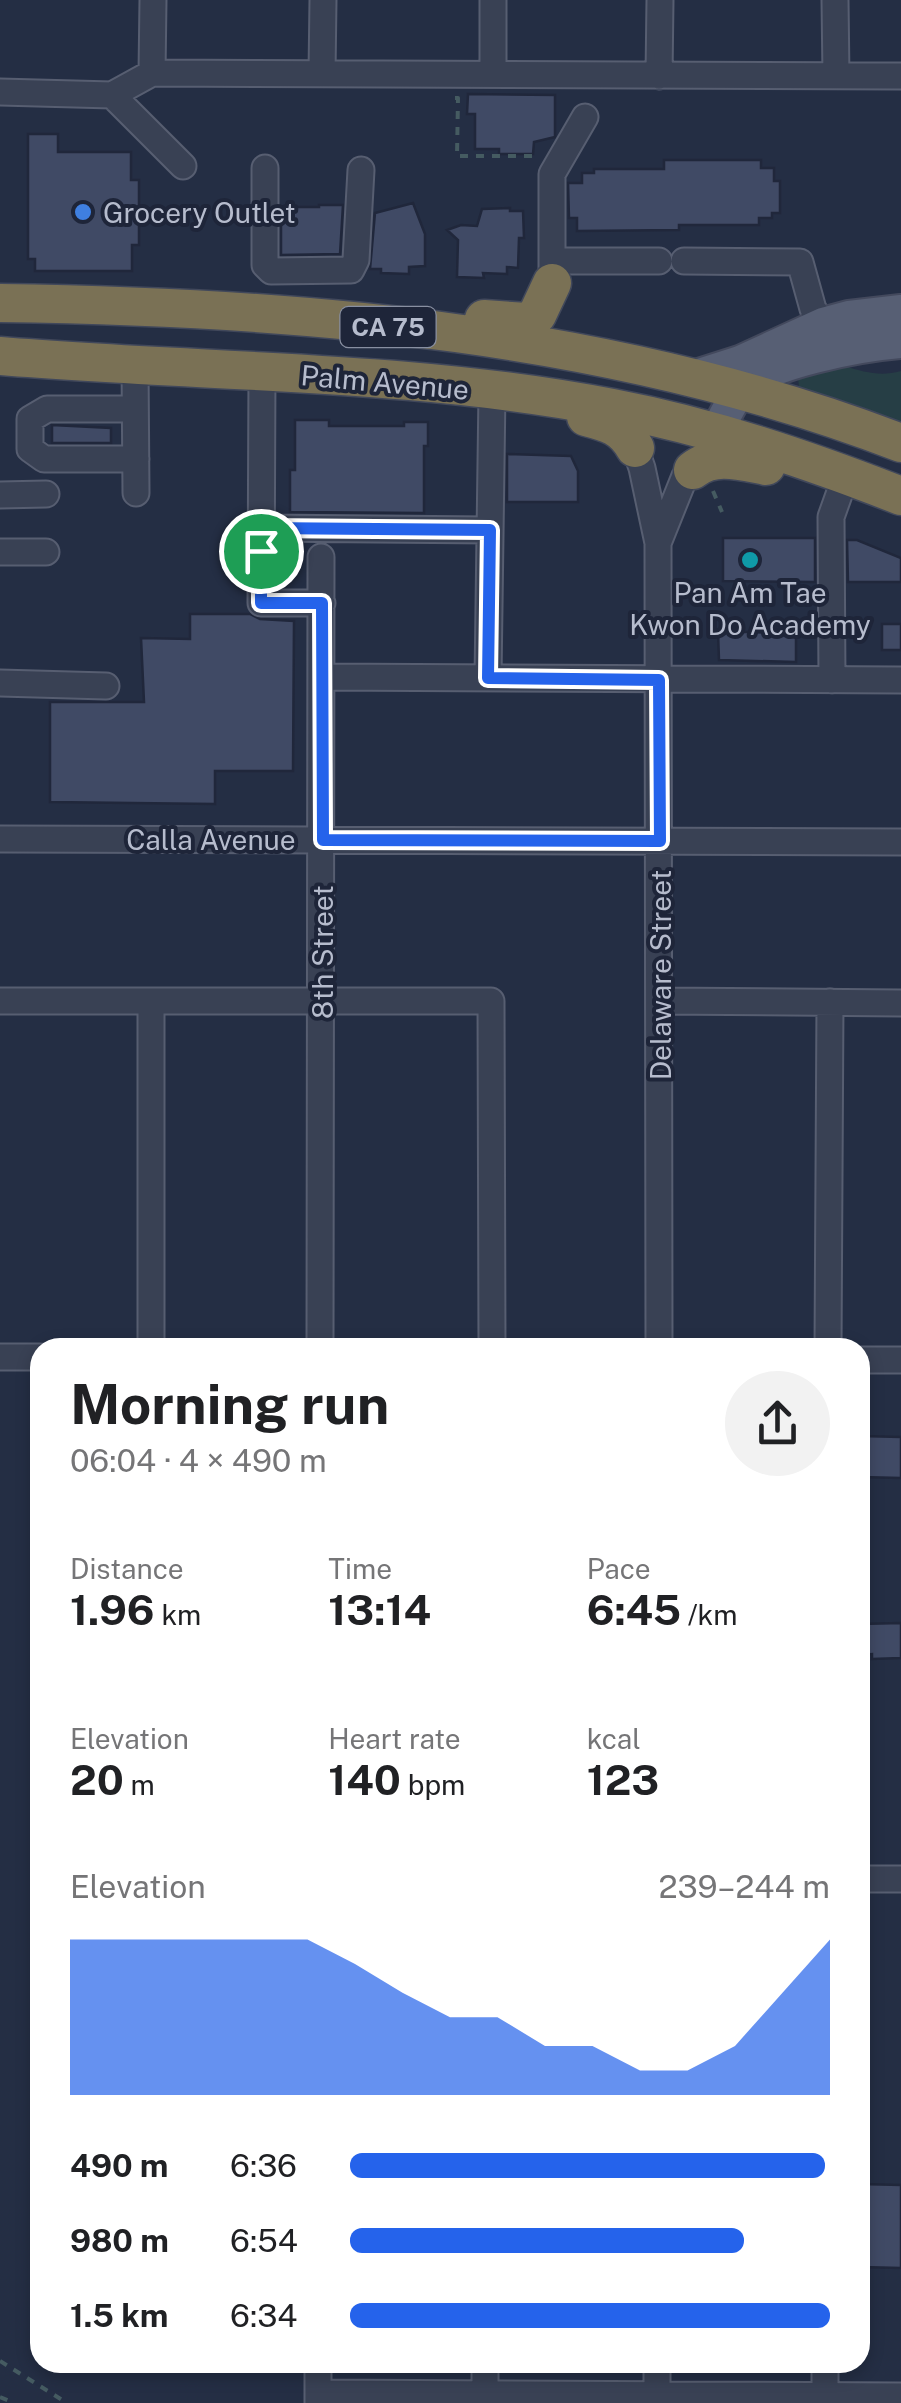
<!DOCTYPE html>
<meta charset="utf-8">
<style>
:root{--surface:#fff;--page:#f2f2f2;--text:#202124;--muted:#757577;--accent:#2563eb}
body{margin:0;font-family:"Public Sans",sans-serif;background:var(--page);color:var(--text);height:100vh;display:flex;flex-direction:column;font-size:38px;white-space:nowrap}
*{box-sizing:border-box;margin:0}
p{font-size:32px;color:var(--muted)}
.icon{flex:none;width:55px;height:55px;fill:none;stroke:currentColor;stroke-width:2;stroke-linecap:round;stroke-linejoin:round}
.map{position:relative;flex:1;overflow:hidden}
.details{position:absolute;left:30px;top:1338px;width:840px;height:1035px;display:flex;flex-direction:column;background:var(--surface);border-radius:30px;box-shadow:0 5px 15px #0003}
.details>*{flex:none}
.pin{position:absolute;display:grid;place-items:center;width:85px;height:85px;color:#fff;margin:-42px;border:5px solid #fff;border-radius:50%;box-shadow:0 2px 10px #0007}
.round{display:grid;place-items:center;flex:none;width:105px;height:105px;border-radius:52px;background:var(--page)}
.headline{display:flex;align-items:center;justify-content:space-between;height:170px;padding:0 40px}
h1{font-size:55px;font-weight:700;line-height:75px}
.stats{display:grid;grid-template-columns:repeat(3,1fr);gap:15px;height:170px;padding:10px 40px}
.stats div{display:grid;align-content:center}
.stats b{font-size:42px;font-weight:700}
.stats small{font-size:28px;font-weight:400}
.stats p{font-size:28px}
.chart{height:280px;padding:20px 40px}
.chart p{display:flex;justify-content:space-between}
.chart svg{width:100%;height:180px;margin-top:10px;fill:var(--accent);opacity:.7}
ul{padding:0 40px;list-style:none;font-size:32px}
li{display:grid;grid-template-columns:160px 120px 1fr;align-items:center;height:75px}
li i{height:25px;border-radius:12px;background:var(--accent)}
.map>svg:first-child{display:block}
</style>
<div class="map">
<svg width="901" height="2403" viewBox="0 0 901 2403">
<rect width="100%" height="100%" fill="#242e44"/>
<path fill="#263e45" d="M844,366c21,6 36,11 57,5v51l-102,-35 -1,-10z"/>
<path fill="#404a65" stroke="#20273b" stroke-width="2.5" d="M468,94l87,1v42l-21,5 -1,12h-34v-5h-24v-35h-8z
M28,134h30v18h73v28h8v65h-7v26h-97v-12h-7z
M664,160h97v8h13v13h6v32h-8v5h-13v7h-80v5l-102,1v-13h-8l-1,-35h14v-10h12v-4h70z
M413,203l12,31v32l-16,1v7l-28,-1v-4h-11l5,-56z
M319,205h24l-3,49 -59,1v-48h38z
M510,208v3h13l1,27h-5l-1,30 -11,-1v7l-24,-1 1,5 -27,-1 1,-37 -11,-10 14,-5 16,1 5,-17z
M295,420h34v6h75v-4h24v24h-4v67l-134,-1v-42h5z
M52,425l59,3v15h-59z
M507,454l64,2 7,15v31h-71z
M723,538h92v44l-92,-1z
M847,540h10l44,18v24h-53z
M190,614h60l10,5 34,2 -1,150h-78v33l-165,-2v-100h94l-3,-64 49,1z
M882,624h19v26h-19z
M718,632h78v30l-77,-2z
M860,1436l41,1v41l-41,-1z
M901,1623v35l-29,1v-5l-12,1v-31z
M860,2184l41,1v83l-41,-1z"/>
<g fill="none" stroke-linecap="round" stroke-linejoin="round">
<defs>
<path id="minor" d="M835,0l1,76
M152,73l1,-73
M322,73l1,-73
M493,74v-74
M659,76l1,-76
M0,92l112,3 40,-22 749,3
M112,95l71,71
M265,168v97l6,6 80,-1 5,-10 5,-90
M552,261h107
M684,261l116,1 13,47 10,15
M552,283v-109l33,-57
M135,366l1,127
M262,372l-1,231h61
M135,409h-88l-17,10v30l14,10h92
M635,448l7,20 16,75 1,805
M0,495l46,-1
M261,528l229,2
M658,543l27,-67 8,-6
M0,552h46
M322,677l579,3
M488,678l4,-286
M832,680l-1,-163 15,-42
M0,683l106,3
M0,839l901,3
M0,1001h491l1,347
M660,1001l241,2
M151,1348v-347
M320,1348l1,-791
M828,1348l2,-346
M0,1357h40
M860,1360h41
M860,1879h41
M318,2362v41
M657,2362v41
M825,2362v33
M318,2393l583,3
M485,2403v-41"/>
<path id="major" d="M690,378l50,-16 83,-38 26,-7 52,-6
M716,432c8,-13 14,-29 24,-41 24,-29 124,-46 161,-49"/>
<path id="highway" d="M0,303c303,4 616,30 901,140
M484,319l43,3 10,-7 15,-32
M0,356c204,17 410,13 612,52 100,19 194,51 289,88
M586,417c23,6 37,10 49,31
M693,470c21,-17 47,-9 73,-4"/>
</defs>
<use href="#minor" stroke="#575e71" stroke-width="29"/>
<use href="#major" stroke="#43495d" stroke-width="36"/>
<use href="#highway" stroke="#41485b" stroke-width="41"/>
<path stroke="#455b61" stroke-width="4" stroke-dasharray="8 8" stroke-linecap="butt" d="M455,98h3l-1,58h79
M713,491l9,21
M0,2361l67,42
M0,2397l14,6"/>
<use href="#minor" stroke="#394154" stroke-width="25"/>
<use href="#major" stroke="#575f74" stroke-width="32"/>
<use href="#highway" stroke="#7a7155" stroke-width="38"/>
</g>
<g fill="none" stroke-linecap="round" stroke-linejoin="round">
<defs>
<path id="route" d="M261,528l229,2 -2,148 171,2 1,161 -337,-1 -1,-237h-61z"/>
</defs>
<use href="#route" stroke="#fff" stroke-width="20"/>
<use href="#route" stroke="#2563eb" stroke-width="12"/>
</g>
<circle fill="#3f7fe0" stroke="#1e2539" stroke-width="4" cx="83" cy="212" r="10"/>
<circle fill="#0f9aa8" stroke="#1e2539" stroke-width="4" cx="750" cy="560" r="10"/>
<g text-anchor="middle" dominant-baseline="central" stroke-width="8" stroke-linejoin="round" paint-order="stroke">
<rect fill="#1e2539" stroke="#888fa1" stroke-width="2.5" x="340.5" y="307" width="95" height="40" rx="8"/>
<g font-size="25" font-weight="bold" fill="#b6bccd">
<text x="388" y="327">CA 75</text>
</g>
<g font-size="28" fill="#b6bccd" stroke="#1e2539" text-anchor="start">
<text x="103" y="212">Grocery Outlet</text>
<text x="750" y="592" text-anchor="middle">Pan Am Tae<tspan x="750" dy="32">Kwon Do Academy</tspan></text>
</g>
<g font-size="28" fill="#b6bccd" stroke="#1e2539">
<text transform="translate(385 382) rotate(5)">Palm Avenue</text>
<text x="211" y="839">Calla Avenue</text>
<text transform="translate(322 952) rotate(-90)">8th Street</text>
<text transform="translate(660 975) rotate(-90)">Delaware Street</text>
</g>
</g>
</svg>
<div class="pin" style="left:261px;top:551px;background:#1e9e55"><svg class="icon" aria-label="arrive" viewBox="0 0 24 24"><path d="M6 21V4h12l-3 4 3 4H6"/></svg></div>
<section class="details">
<div class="headline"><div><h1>Morning run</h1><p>06:04 · 4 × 490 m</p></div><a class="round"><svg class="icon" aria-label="share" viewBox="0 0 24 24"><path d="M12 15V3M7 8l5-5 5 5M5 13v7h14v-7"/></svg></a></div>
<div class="stats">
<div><p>Distance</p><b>1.96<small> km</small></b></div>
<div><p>Time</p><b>13:14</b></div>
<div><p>Pace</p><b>6:45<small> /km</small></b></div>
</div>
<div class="stats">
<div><p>Elevation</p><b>20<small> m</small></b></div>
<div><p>Heart rate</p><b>140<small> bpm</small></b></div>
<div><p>kcal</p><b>123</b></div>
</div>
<div class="chart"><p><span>Elevation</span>239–244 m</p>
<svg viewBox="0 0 160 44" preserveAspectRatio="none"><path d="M0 44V6L10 6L20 6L30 6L40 6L50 6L60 12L70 19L80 25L90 25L100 32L110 32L120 38L130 38L140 32L150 19L160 6V44z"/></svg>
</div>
<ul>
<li><b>490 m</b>6:36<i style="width:99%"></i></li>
<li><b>980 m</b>6:54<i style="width:82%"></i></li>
<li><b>1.5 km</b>6:34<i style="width:100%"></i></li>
</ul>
</section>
</div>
